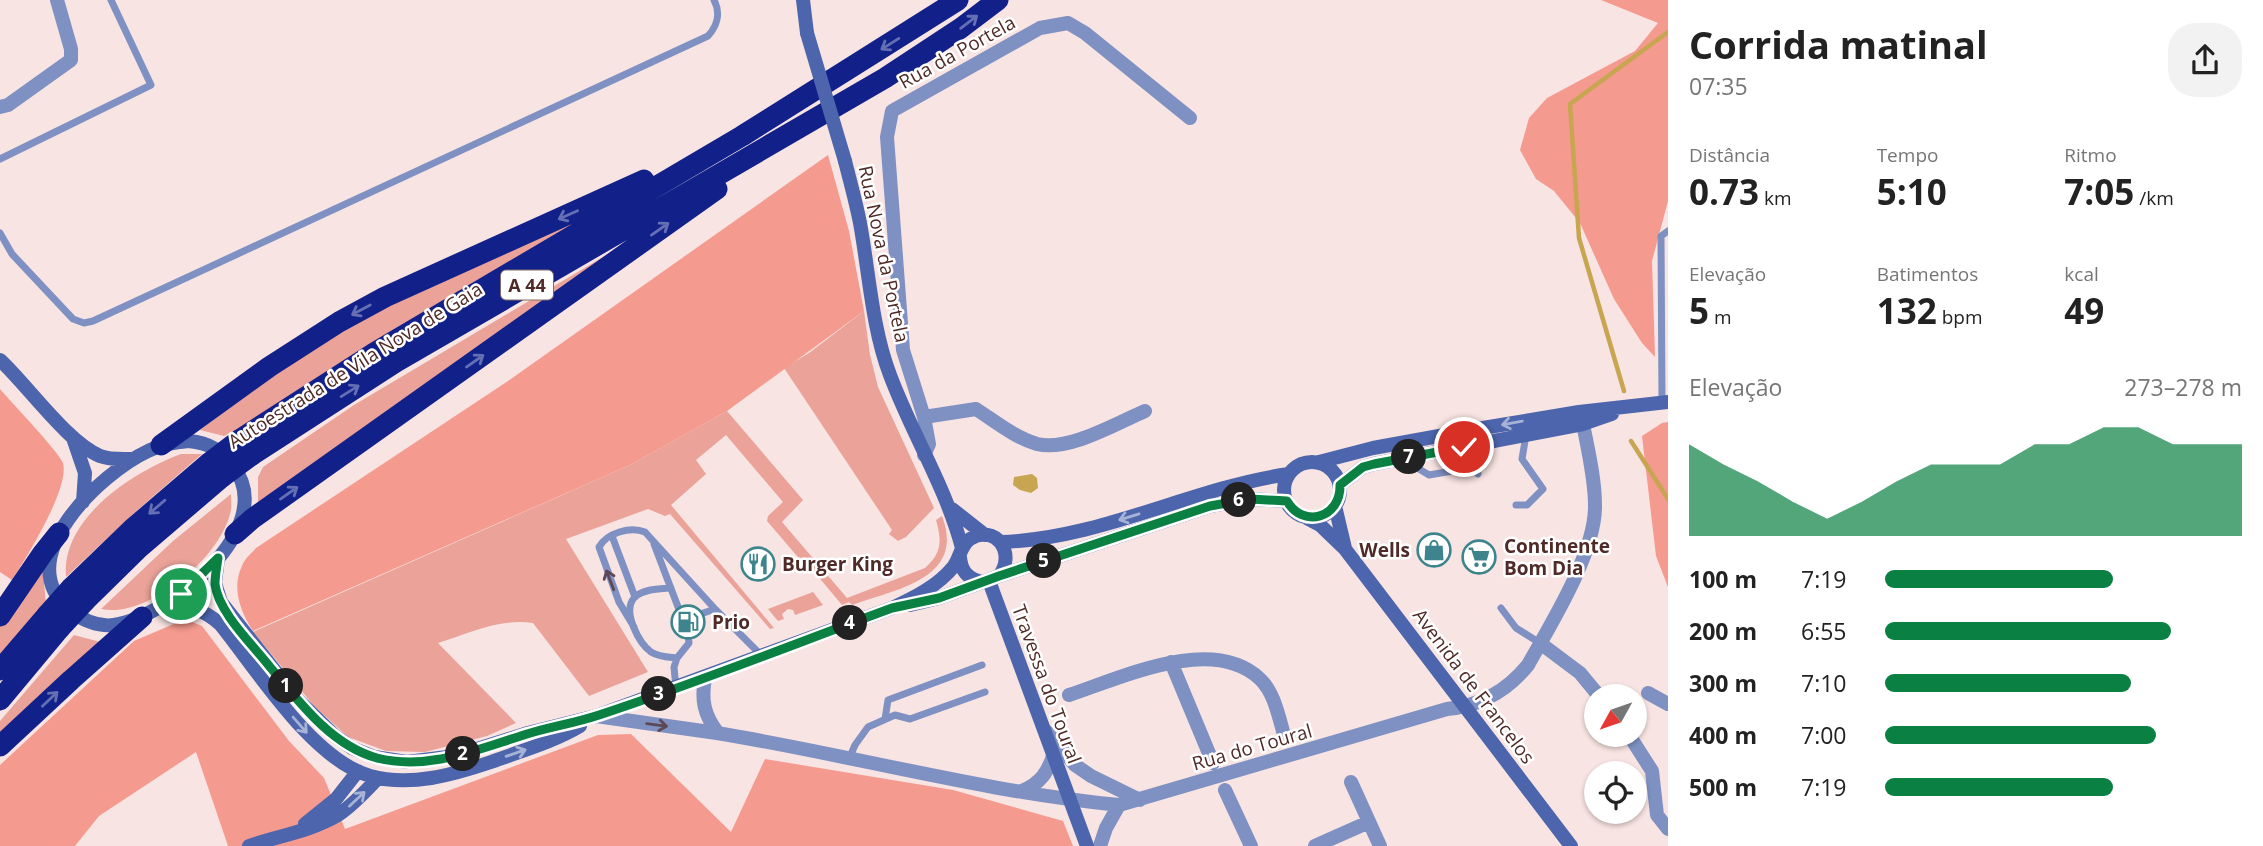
<!DOCTYPE html>
<html lang="pt">
<meta charset="utf-8">
<style>
:root{--surface:#fff;--page:#f2f2f2;--text:#222;--muted:#767676;--accent:#0b8043}
body{margin:0;font-family:"Open Sans",sans-serif;background:var(--page);color:var(--text);height:100vh;display:flex;flex-direction:column;font-size:26px;white-space:nowrap}
*{box-sizing:border-box;margin:0}
p{font-size:23px;color:var(--muted)}
.icon{flex:none;width:38px;height:38px;fill:none;stroke:currentColor;stroke-width:2;stroke-linecap:round;stroke-linejoin:round}
.map{position:relative;flex:1;overflow:hidden}
.sheet{display:flex;flex-direction:column;background:var(--surface);width:595px}
.sheet>*{flex:none}
.needle{width:46px;rotate:230deg}
.fabs{position:absolute;left:1584px;top:684px;display:grid;gap:14px}
.fabs a{display:grid;place-items:center;width:63px;height:63px;border-radius:50%;background:var(--surface);box-shadow:0 2px 5px #0004;font-size:35px}
.pin{position:absolute;display:grid;place-items:center;width:60px;height:60px;color:#fff;margin:-30px;border:4px solid #fff;border-radius:50%;box-shadow:0 2px 7px #0007}
.km{position:absolute;width:35px;height:35px;margin:-18px;border-radius:50%;background:#222;color:#fff;font-size:19px;line-height:35px;text-align:center}
.round{display:grid;place-items:center;flex:none;width:74px;height:74px;border-radius:28px;background:var(--page)}
.head{display:flex;align-items:center;justify-content:space-between;height:119px;padding:0 21px}
h1{font-size:38px;font-weight:700;line-height:52px}
.metrics{display:grid;grid-template-columns:repeat(3,1fr);gap:10px;height:119px;padding:7px 21px}
.metrics div{display:grid;align-content:center}
.metrics b{font-size:35px;font-weight:700}
.metrics small{font-size:19px;font-weight:400}
.metrics p{font-size:19px}
.chart{height:196px;padding:14px 21px}
.chart p{display:flex;justify-content:space-between}
.chart svg{width:100%;height:126px;margin-top:7px;fill:var(--accent);opacity:.7}
ul{padding:0 21px;list-style:none;font-size:23px}
li{display:grid;grid-template-columns:112px 84px 1fr;align-items:center;height:52px}
li i{height:18px;border-radius:9px;background:var(--accent)}
main{display:flex;flex:1;min-height:0}
.map>svg:first-child{display:block}
</style>
<main>
<div class="map">
<svg width="1668" height="846" viewBox="0 0 1668 846">
<rect width="100%" height="100%" fill="#f8e4e2"/>
<path fill="#eaa299" d="M626,192l-392,242 -2,-2 -8,4 -24,-6 97,-73 80,-46z
M645,232l-387,278v-33l5,-10 91,-62z
M864,311l6,44 8,32 56,121 -28,29 -8,4 -9,-7 3,-4 -108,-162 25,-15z
M727,411l76,89 -21,22 65,76 78,-30c17,-15 17,-27 11,-48l6,-4c24,63 -46,73 -90,89l-3,-3 -7,3 -36,-43 -3,1 -36,-42 1,-5 15,-14 -57,-67 -30,25 10,14 -35,31 103,123 -4,1 -100,-115 -5,2 -17,-7 -82,30 82,133 -59,24 -56,-73c-33,-5 -63,10 -95,20l78,80 -29,13 -62,16 -39,-1 -38,-14 -34,-31 -61,-74 377,-167z
M181,454h21l-69,60 -67,63c-5,-59 67,-105 115,-123z
M231,494c0,5 1,11 0,16 -9,47 -83,109 -130,99l72,-68z
M42,562l4,42 -46,51v-28z
M813,592l10,13 -28,10 -2,-5 -5,-1 -6,5 2,5 -6,2 -10,-12z
M74,635l30,8 -104,93v-15z"/>
<path fill="#f59a8f" d="M1601,0h67v201l-16,60 3,96 -13,-14 -28,-44 -34,-76 -26,-32 -18,-12 -16,-29 9,-32 18,-20 88,-47 23,-28z
M828,155l21,76 15,80 -137,100 -97,54 -377,166c-12,-18 -22,-43 -11,-65 2,-7 10,-13 14,-18l252,-167z
M0,389c10,12 60,64 63,74 7,25 -37,95 -51,117l-12,-8z
M1668,422v165l-12,-31 -14,-120 20,-13z
M190,621l12,5 87,115 35,37 21,51 253,-94 33,-1 100,98 34,-73 188,31 110,31 10,25h-845l-32,-94 -97,64 -24,30h-75v-81l134,-124 42,-18z"/>
<path fill="#c8a551" d="M1032,474l5,4 1,10 -7,5 -11,-3 -7,-5 1,-8z"/>
<g fill="none" stroke-linecap="round" stroke-linejoin="round">
<path stroke="#c8a551" stroke-width="4.5" d="M1624,391l-45,-153 -9,-134 98,-72
M1631,441l37,58"/>
<path stroke="#7e91c2" stroke-width="7" d="M0,159l151,-74 -40,-85
M0,233l12,21 61,65 11,4 9,-2 615,-285c9,-10 13,-23 6,-36
M1662,402l-1,-166 7,-5
M1406,461l23,14 41,-7 8,6
M1516,505h11l16,-16 -21,-30 4,-24
M612,536l23,61
M654,544l29,76
M671,588c-12,1 -29,1 -37,10 -12,14 5,45 17,54 8,5 17,5 26,6
M1501,608l15,20 24,15
M634,627l-15,-25 -20,-55c8,-14 31,-21 46,-15l70,77
M676,688l-2,-21 3,-9 12,-15 -1,-9 -5,-14 32,-11 47,47
M885,719l3,-19 94,-35
M849,759l6,-14 13,-18 27,-12 15,4 75,-27"/>
<path stroke="#7e91c2" stroke-width="14" d="M0,107l8,-2 63,-45v-11l-14,-49
M924,417l52,-8c20,13 38,28 61,35 31,8 80,-21 108,-33
M924,455l5,-11 -5,-27 -21,-67 -16,-213 5,-26 148,-83 28,-5 17,10 105,85
M1540,643l40,30 19,23
M1171,662l42,101
M705,678c-4,22 -1,37 13,55
M1648,693l20,11
M1069,695c52,-17 143,-61 191,-16 15,14 19,40 25,59
M596,716c40,6 81,11 121,17 134,22 267,59 402,72l328,-96c33,-3 60,-18 81,-44 23,-41 68,-113 67,-160 0,-26 -7,-55 -12,-81
M1047,732l28,33 16,11 49,24
M1629,735l23,36 5,44 11,14
M1351,782l29,64
M1225,790l26,56
M1022,791c19,-8 26,-19 32,-38
M1100,846l6,-18 13,-23
M1315,846l54,-24"/>
<path stroke="#4c65ac" stroke-width="14" d="M803,0l4,33
M845,161c5,20 11,41 15,62 9,49 12,105 30,152 22,59 56,112 72,173
M0,360c28,26 67,82 100,96 10,4 22,3 33,3
M73,438l12,35 -2,29
M189,441c20,2 32,9 44,25 48,61 -64,151 -119,159 -16,2 -32,-5 -44,-15 -62,-51 31,-137 78,-159 14,-7 26,-9 41,-10z
M1284 490a28 28 0 1 1 56 0a28 28 0 1 1-56 0Z
M1319,462l54,-14 110,-20 96,-16 89,-10
M1340,485l23,-18 11,-3 209,-40 29,-10
M1335,506l10,42
M952,509l33,26
M1303,516l17,9 25,24 226,297
M1001,542c100,-3 190,-54 288,-68
M960,557c1,14 8,22 22,25
M218,558l-3,25 6,19 77,98 37,36 17,12 22,9 33,5 48,-6 73,-23 68,-17 296,-108c22,-10 46,-22 62,-42 6,-9 7,-21 16,-27 25,-16 47,14 29,37
M989,581l98,265
M910,605l29,-7 60,-22 211,-70 40,-7 37,2
M165,606c23,-1 39,3 56,19 37,46 91,134 149,151 40,11 83,-1 121,-14 30,-11 62,-20 89,-36
M305,824l31,-25 22,-28
M249,846c29,-10 62,-15 89,-31 15,-10 28,-24 40,-37"/>
<path stroke="#12218a" stroke-width="21" d="M239,440l135,-87 368,-217 216,-136
M161,445l108,-78 70,-45 46,-25 259,-117
M252,455l144,-93 489,-284 76,-50 37,-28
M235,534l17,-15 465,-330
M71,588l61,-59 77,-66
M85,601l54,-53 83,-71
M0,616l43,-63 16,-20
M0,670l47,-55
M0,700l60,-72
M0,746l71,-66 71,-63"/>
<path stroke="#4c65ac" stroke-width="14" d="M807,33l38,128"/>
<path stroke="#12218a" stroke-width="21" d="M209,463l30,-23
M222,477l30,-22
M47,615l24,-27
M60,628l25,-27"/>
</g>
<defs><path id="oneway-shaft" d="M-6 0H5M1.5-3L5.5 0L1.5 3" fill="none" stroke-width="1.6" stroke-linecap="round" stroke-linejoin="round" transform="scale(1.75)"/></defs>
<g stroke="#656fb3">
<use href="#oneway-shaft" transform="translate(969 22) rotate(-37)"/>
<use href="#oneway-shaft" transform="translate(890 44) rotate(148)"/>
<use href="#oneway-shaft" transform="translate(568 215) rotate(156)"/>
<use href="#oneway-shaft" transform="translate(660 229) rotate(-35)"/>
<use href="#oneway-shaft" transform="translate(361 310) rotate(152)"/>
<use href="#oneway-shaft" transform="translate(475 361) rotate(-35)"/>
<use href="#oneway-shaft" transform="translate(350 391) rotate(-32)"/>
<use href="#oneway-shaft" transform="translate(289 493) rotate(-35)"/>
<use href="#oneway-shaft" transform="translate(157 507) rotate(139)"/>
<use href="#oneway-shaft" transform="translate(50 699) rotate(-43)"/>
</g>
<g stroke="#a6b2d6">
<use href="#oneway-shaft" transform="translate(1512 423) rotate(170)"/>
<use href="#oneway-shaft" transform="translate(1129 517) rotate(163)"/>
<use href="#oneway-shaft" transform="translate(300 725) rotate(49)"/>
<use href="#oneway-shaft" transform="translate(516 753) rotate(-19)"/>
<use href="#oneway-shaft" transform="translate(357 799) rotate(-43)"/>
</g>
<g stroke="#5d4955">
<use href="#oneway-shaft" transform="translate(610 580) rotate(-111)"/>
<use href="#oneway-shaft" transform="translate(657 725) rotate(8)"/>
</g>
<g fill="none" stroke-linecap="round" stroke-linejoin="round">
<defs>
<path id="route" d="M181,594l37,-36c-1,8 -3,17 -3,26 3,28 38,61 55,83 29,35 62,79 107,91 52,13 101,-9 150,-24 23,-7 48,-11 72,-19 98,-32 195,-71 293,-107l47,-10 60,-22 211,-70 40,-7 37,2c16,28 54,17 53,-16l23,-18 11,-3 90,-17"/>
</defs>
<use href="#route" stroke="#fff" stroke-width="14"/>
<use href="#route" stroke="#0b8043" stroke-width="9"/>
</g>
<defs>
<symbol id="shop-ring" viewBox="-11 -11 22 22"><circle r="9.5" fill="#fff" stroke="#3d848d" stroke-width="1.5"/><path d="M-5-2.5h2.3a2.7 3.5 0 0 1 5.4 0H5L5.5 6h-11ZM-1.5-2.5h3a1.5 2.3 0 0 0-3 0Z" fill="#3d848d"/></symbol>
<symbol id="supermarket-ring" viewBox="-11 -11 22 22"><circle r="9.5" fill="#fff" stroke="#3d848d" stroke-width="1.5"/><path d="M-6-5.5h2.5l.6 2H6L4.5 2H-2.5L-4.4-4H-6ZM-1.5 3.2a1.3 1.3 0 1 0 .1 0ZM3 3.2a1.3 1.3 0 1 0 .1 0Z" fill="#3d848d"/></symbol>
<symbol id="restaurant-ring" viewBox="-11 -11 22 22"><circle r="9.5" fill="#fff" stroke="#3d848d" stroke-width="1.5"/><path d="M-5-6h1v4h1v-4h1v4h1v-4h1v5L-1.5 .5V6h-2V.5L-5-1ZM5-6V6H3V1.5H1.5Q1.5-4 5-6Z" fill="#3d848d"/></symbol>
<symbol id="fuel-ring" viewBox="-11 -11 22 22"><circle r="9.5" fill="#fff" stroke="#3d848d" stroke-width="1.5"/><path d="M-5.5-6h7V0h2V4h1.3V-2.5L3-4.5l.8-.8L6-3V5H2.5V1h-1V6h-7ZM-4.2-4.7v3.2H.2V-4.7Z" fill="#3d848d"/></symbol>
</defs>
<g fill-rule="evenodd">
<use href="#shop-ring" x="1415" y="531" width="38" height="38"/>
<use href="#supermarket-ring" x="1460" y="538" width="38" height="38"/>
<use href="#restaurant-ring" x="739" y="545" width="38" height="38"/>
<use href="#fuel-ring" x="669" y="603" width="38" height="38"/>
</g>
<g text-anchor="middle" dominant-baseline="central" stroke-width="5" stroke-linejoin="round" paint-order="stroke">
<rect fill="#fff" stroke="#846a67" stroke-width="2" x="501" y="270.5" width="52" height="29" rx="5"/>
<g font-size="18" font-weight="bold" fill="#4f2a26">
<text x="527" y="285">A 44</text>
</g>
<g font-size="19" fill="#4f2a26" stroke="#fff">
<text transform="translate(957 52) rotate(-29)">Rua da Portela</text>
<text transform="translate(884 254) rotate(78)">Rua Nova da Portela</text>
<text transform="translate(355 365) rotate(-32)">Autoestrada de Vila Nova de Gaia</text>
<text transform="translate(1047 684) rotate(70)">Travessa do Toural</text>
<text transform="translate(1474 686) rotate(53)">Avenida de Francelos</text>
<text transform="translate(1252 747) rotate(-16)">Rua do Toural</text>
</g>
<g font-size="19" font-weight="bold" fill="#4f2a26" stroke="#fff" text-anchor="start">
<text x="1504" y="546">Continente<tspan x="1504" dy="22">Bom Dia</tspan></text>
<text x="1410" y="550" text-anchor="end">Wells</text>
<text x="782" y="564">Burger King</text>
<text x="712" y="622">Prio</text>
</g>
</g>
</svg>
<div class="fabs">
<a><svg class="needle" viewBox="-14 -14 28 28"><path d="M0-13l5 13h-10z" fill="#e53935"/><path d="M0 13l5-13h-10z" fill="#767676"/></svg></a>
<a><svg class="icon" aria-label="locate" viewBox="0 0 24 24"><circle cx="12" cy="12" r="6"/><path d="M12 2v4M12 18v4M2 12h4M18 12h4"/></svg></a>
</div>
<div class="pin" style="left:181px;top:594px;background:#1e9e55"><svg class="icon" aria-label="arrive" viewBox="0 0 24 24"><path d="M6 21V4h12l-3 4 3 4H6"/></svg></div>
<div class="pin" style="left:1464px;top:447px;background:#d93025"><svg class="icon" aria-label="check" viewBox="0 0 24 24"><path d="M5 12l5 5 9-10"/></svg></div>
<b class="km" style="left:286px;top:686px">1</b>
<b class="km" style="left:463px;top:754px">2</b>
<b class="km" style="left:659px;top:694px">3</b>
<b class="km" style="left:850px;top:623px">4</b>
<b class="km" style="left:1044px;top:561px">5</b>
<b class="km" style="left:1239px;top:500px">6</b>
<b class="km" style="left:1409px;top:457px">7</b>
</div>
<section class="sheet">
<div class="head"><div><h1>Corrida matinal</h1><p>07:35</p></div><a class="round"><svg class="icon" aria-label="share" viewBox="0 0 24 24"><path d="M12 15V3M7 8l5-5 5 5M5 13v7h14v-7"/></svg></a></div>
<div class="metrics">
<div><p>Distância</p><b>0.73<small> km</small></b></div>
<div><p>Tempo</p><b>5:10</b></div>
<div><p>Ritmo</p><b>7:05<small> /km</small></b></div>
</div>
<div class="metrics">
<div><p>Elevação</p><b>5<small> m</small></b></div>
<div><p>Batimentos</p><b>132<small> bpm</small></b></div>
<div><p>kcal</p><b>49</b></div>
</div>
<div class="chart"><p><span>Elevação</span>273–278 m</p>
<svg viewBox="0 0 160 44" preserveAspectRatio="none"><path d="M0 44V12L10 19L20 25L30 32L40 38L50 32L60 25L70 19L80 19L90 19L100 12L110 12L120 6L130 6L140 12L150 12L160 12V44z"/></svg>
</div>
<ul>
<li><b>100 m</b>7:19<i style="width:64%"></i></li>
<li><b>200 m</b>6:55<i style="width:80%"></i></li>
<li><b>300 m</b>7:10<i style="width:69%"></i></li>
<li><b>400 m</b>7:00<i style="width:76%"></i></li>
<li><b>500 m</b>7:19<i style="width:64%"></i></li>
</ul>
</section>
</main>
